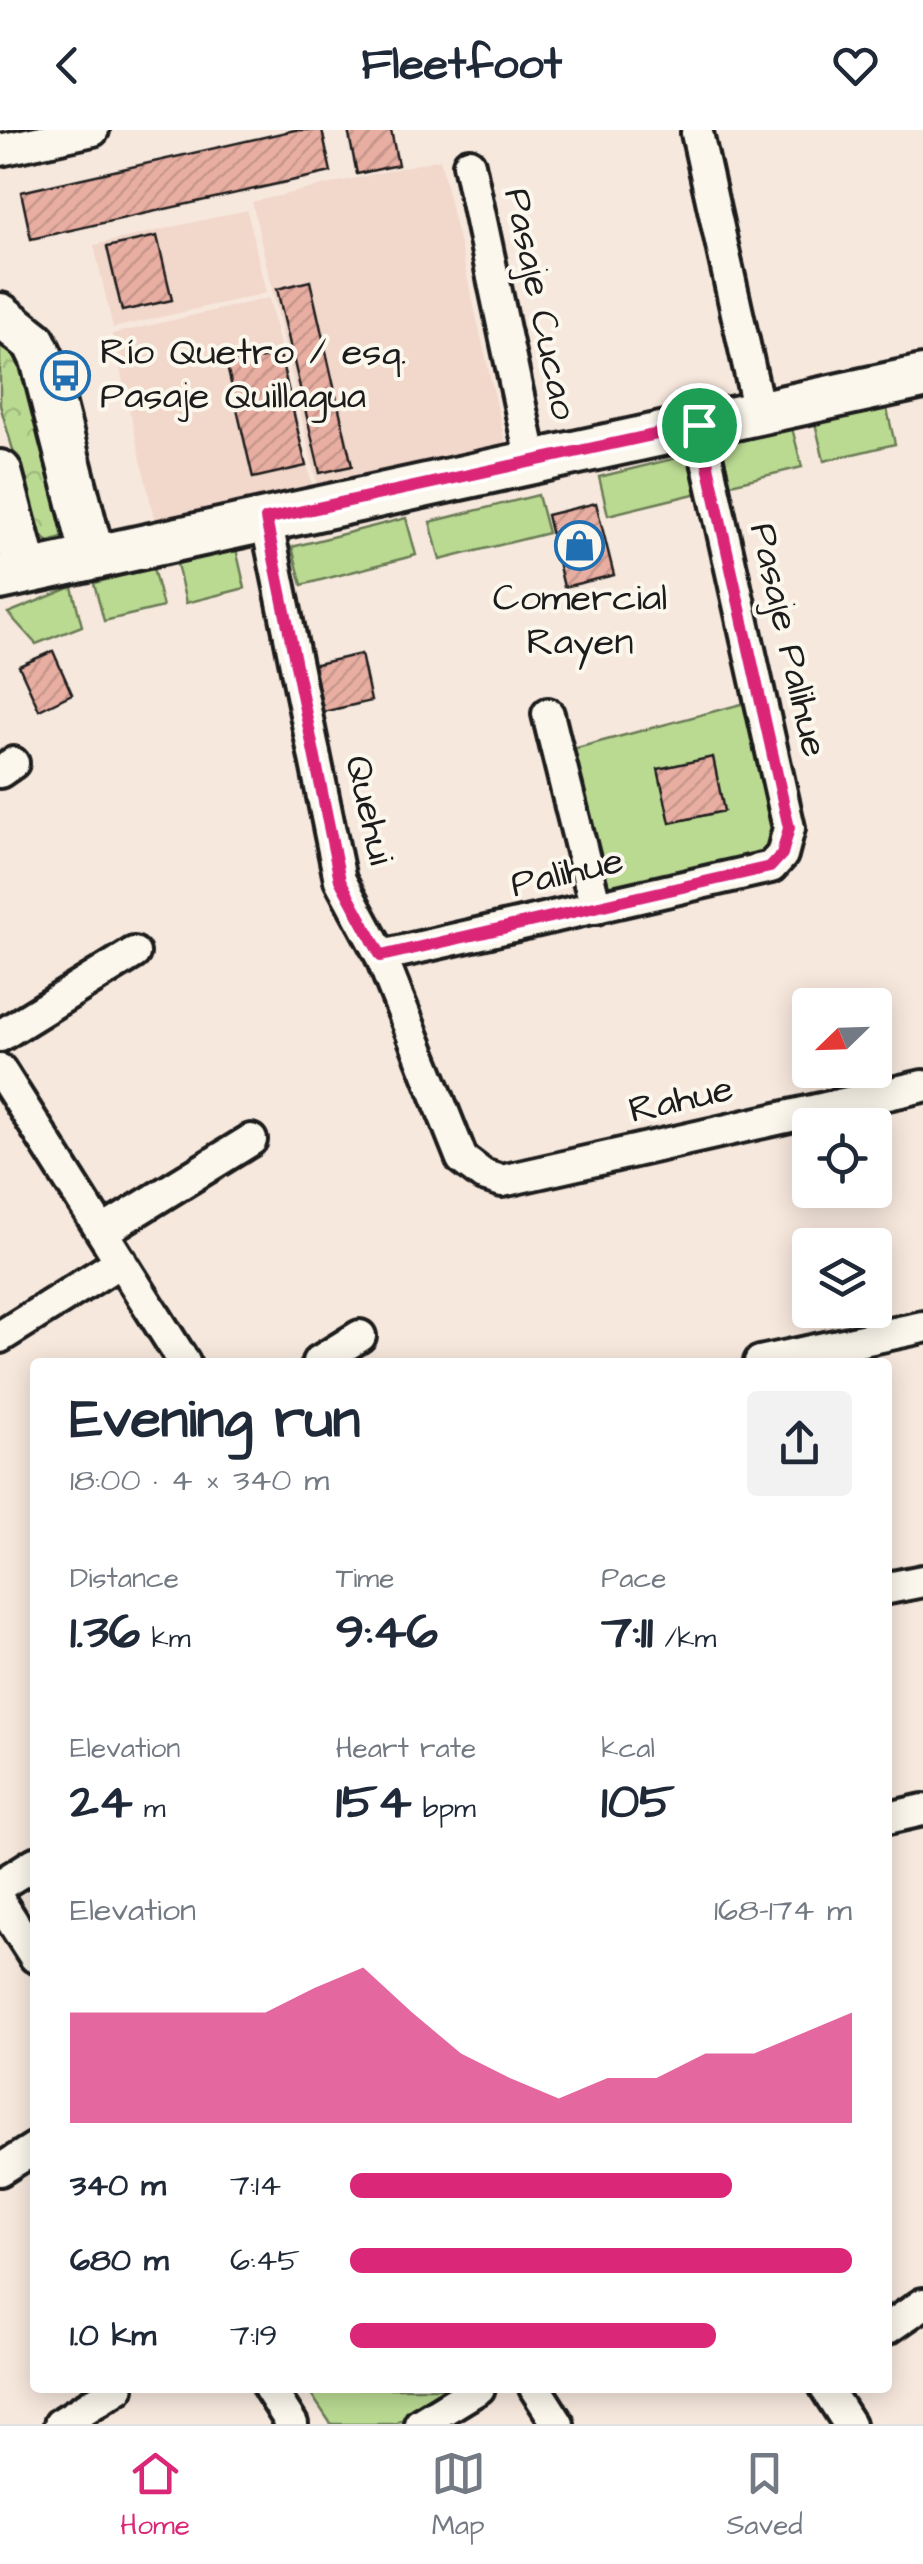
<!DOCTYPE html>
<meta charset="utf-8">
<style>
:root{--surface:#fff;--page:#f2f2f3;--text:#1f2937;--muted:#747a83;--line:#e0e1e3;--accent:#db2777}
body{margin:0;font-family:"Architects Daughter",sans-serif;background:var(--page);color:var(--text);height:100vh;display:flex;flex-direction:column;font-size:38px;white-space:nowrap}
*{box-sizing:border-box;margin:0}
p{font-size:32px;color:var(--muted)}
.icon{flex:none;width:55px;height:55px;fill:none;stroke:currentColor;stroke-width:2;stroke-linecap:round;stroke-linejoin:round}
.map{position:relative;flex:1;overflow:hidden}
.sheet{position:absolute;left:30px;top:1228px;width:862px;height:1035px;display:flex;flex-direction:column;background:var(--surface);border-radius:10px;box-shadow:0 5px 25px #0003}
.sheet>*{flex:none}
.needle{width:65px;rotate:247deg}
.fabs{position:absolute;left:792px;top:858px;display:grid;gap:20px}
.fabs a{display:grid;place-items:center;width:100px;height:100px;border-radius:10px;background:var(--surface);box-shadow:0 5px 25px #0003;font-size:50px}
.pin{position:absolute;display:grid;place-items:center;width:85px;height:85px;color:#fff;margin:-42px;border:5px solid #fff;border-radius:50%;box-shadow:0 2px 10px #0007}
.round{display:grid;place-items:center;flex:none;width:105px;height:105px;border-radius:10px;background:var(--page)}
.headline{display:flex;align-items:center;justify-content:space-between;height:170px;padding:0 40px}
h1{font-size:55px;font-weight:700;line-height:75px}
.stats{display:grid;grid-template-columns:repeat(3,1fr);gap:15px;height:170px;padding:10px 40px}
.stats div{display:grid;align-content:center}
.stats b{font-size:50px;font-weight:700}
.stats small{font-size:28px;font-weight:400}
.stats p{font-size:28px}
.chart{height:280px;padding:20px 40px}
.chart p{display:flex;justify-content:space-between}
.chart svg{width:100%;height:180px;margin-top:10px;fill:var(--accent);opacity:.7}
ul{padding:0 40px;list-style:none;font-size:32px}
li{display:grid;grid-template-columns:160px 120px 1fr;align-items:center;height:75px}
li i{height:25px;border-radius:12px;background:var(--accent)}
header{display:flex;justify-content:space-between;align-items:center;height:130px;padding:0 40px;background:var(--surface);font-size:45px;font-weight:700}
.tab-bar{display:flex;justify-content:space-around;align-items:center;height:140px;border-top:2px solid var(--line);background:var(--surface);font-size:28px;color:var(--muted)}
.tab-bar a{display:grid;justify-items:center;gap:5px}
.tab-bar .on{color:var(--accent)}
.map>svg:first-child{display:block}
</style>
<header><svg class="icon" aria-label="back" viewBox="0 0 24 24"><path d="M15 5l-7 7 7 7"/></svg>Fleetfoot<svg class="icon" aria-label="heart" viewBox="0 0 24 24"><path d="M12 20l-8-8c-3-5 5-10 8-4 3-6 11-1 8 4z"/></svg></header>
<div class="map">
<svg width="923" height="2294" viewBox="0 0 923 2294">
<defs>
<pattern id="forest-crowns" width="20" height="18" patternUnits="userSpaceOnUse" patternTransform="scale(2.5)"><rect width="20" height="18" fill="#bada92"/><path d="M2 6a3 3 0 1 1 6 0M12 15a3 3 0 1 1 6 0" fill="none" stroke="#9fba7d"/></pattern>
<pattern id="building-hatch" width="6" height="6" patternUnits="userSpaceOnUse" patternTransform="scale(2.5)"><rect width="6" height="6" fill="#e8aea2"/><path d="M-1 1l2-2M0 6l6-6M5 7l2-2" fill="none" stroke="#c6958b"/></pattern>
</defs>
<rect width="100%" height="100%" fill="#f7e8dd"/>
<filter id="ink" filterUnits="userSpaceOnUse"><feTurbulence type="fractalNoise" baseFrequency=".01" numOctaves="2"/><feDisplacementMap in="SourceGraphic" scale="20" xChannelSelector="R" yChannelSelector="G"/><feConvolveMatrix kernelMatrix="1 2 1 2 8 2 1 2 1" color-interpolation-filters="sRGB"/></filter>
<g filter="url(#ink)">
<path fill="#f2d7cb" d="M440,29l66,286 -188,43 -66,-286z
M247,80l19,83 -153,35 -19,-83z
M269,168l44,192 -157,36 -44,-192z"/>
<path fill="#bada92" stroke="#6b7b57" stroke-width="2.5" d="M886,275l9,39 -71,17 -9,-38z
M792,298l10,39 -71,17 -10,-38z
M693,324l9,38 -94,23 -9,-38z
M538,365l10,38 -108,27 -10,-38z
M406,388l10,37 -114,30 -10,-38z
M236,419l9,39 -59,15 -9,-39z
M153,438l10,39 -59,14 -10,-38z
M72,457l10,39 -46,18 -28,-31z
M760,569l22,156 -186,53 -38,-155z
M307,2258h144l-56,36h-64z"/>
<path fill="url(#forest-crowns)" stroke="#6b7b57" stroke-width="2.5" d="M0,207l16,6 52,181 -6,14 -13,4 -12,-9 -37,-128z"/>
<path fill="url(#building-hatch)" stroke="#1c1c1c" stroke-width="2.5" d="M295,0h27l9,42 -300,67 -10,-47z
M348,0h43l7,35 -41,9z
M157,106l15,64 -50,11 -15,-64z
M310,151l42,185 -32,7 -43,-184z
M280,224l26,112 -53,12 -26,-112z
M596,373l18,72 -50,12 -17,-72z
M53,521l19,43 -33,16 -20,-44z
M361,524l10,47 -48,11 -11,-47z
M713,627l11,54 -54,12 -12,-54z"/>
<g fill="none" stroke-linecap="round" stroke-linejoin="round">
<defs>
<path id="street" d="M697,3l62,279
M0,20l93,-20
M469,34l63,298
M266,389l74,361 41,76 81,203 21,16 19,6 421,-95
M548,584l48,194
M0,642l13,-9
M381,826l390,-89 11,-12 7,-27 -90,-403
M0,906l134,-83
M0,940l184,292
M102,1102l149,-92
M0,1207l121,-76
M318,1232l42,-26
M760,1232l163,-35
M888,1458l35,-7
M888,1688l35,-8
M0,1755l35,-22
M0,1772l35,55
M0,2040l35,-22
M888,2198l35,-24
M269,2258l23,36
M535,2258l23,36
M826,2258l23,36
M60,2294l58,-36
M420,2294l59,-36"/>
<path id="secondary" d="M0,185l34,27 8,17 51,198
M0,342l26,99
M0,448l923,-201"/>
</defs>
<use href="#street" stroke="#1c1c1c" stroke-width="38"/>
<use href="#secondary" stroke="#1c1c1c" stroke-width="50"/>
<use href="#street" stroke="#fbf7ec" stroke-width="30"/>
<use href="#secondary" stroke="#fbf7ec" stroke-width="42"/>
</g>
</g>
<g fill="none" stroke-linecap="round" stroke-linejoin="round" filter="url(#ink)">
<defs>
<path id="route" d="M699,295l90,403 -7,26 -12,13 -389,89 -41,-76 -74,-361z"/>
</defs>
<use href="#route" stroke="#fff" stroke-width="20"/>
<use href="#route" stroke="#db2777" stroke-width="12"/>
</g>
<defs>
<symbol id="bus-ring" viewBox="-11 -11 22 22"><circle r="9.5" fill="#fbf7ec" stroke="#1f6fb2" stroke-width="1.5"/><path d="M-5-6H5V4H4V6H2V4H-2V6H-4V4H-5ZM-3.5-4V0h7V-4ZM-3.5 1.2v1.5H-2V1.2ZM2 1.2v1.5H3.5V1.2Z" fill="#1f6fb2"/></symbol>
<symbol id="shop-ring" viewBox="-11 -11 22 22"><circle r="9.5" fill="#fbf7ec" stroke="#1f6fb2" stroke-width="1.5"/><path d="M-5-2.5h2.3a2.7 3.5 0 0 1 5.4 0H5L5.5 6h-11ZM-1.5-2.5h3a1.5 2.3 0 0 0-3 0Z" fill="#1f6fb2"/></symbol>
</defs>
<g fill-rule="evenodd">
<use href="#bus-ring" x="38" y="218" width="55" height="55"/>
<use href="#shop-ring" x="552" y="388" width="55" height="55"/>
</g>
<g text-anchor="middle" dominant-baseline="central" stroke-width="8" stroke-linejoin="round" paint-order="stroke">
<g font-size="38" fill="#1c1c1c" stroke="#fbf7ec">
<text transform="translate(540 174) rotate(78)">Pasaje Cucao</text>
<text transform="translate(788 510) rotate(77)">Pasaje Palihue</text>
<text transform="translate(369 680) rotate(77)">Quehui</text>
<text transform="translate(567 743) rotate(-13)">Palihue</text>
<text transform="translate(681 970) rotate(-13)">Rahue</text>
</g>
<g font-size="38" fill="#1c1c1c" stroke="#fbf7ec" text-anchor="start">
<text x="100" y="223">Río Quetro / esq.<tspan x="100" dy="44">Pasaje Quillagua</tspan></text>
<text x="580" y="469" text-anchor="middle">Comercial<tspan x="580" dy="44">Rayen</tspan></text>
</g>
</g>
</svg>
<div class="fabs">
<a><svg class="needle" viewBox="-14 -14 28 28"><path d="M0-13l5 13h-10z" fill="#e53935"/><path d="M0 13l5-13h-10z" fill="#747a83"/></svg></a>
<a><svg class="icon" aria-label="locate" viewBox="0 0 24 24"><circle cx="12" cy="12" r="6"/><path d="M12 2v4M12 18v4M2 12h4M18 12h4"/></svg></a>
<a><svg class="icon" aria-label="layers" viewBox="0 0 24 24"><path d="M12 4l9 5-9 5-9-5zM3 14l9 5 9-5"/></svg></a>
</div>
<div class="pin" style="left:699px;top:295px;background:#1e9e55"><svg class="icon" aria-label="arrive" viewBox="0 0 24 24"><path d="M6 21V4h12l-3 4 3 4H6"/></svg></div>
<section class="sheet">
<div class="headline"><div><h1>Evening run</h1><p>18:00 · 4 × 340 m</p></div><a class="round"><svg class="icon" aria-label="share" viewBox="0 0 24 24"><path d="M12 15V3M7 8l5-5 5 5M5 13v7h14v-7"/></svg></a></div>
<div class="stats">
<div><p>Distance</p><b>1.36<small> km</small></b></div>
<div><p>Time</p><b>9:46</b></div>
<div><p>Pace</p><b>7:11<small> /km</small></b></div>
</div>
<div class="stats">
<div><p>Elevation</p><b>24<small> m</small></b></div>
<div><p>Heart rate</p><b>154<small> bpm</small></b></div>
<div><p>kcal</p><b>105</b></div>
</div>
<div class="chart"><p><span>Elevation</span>168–174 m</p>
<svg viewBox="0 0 160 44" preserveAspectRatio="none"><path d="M0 44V17L10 17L20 17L30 17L40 17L50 11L60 6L70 17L80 27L90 33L100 38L110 33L120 33L130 27L140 27L150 22L160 17V44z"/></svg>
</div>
<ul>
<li><b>340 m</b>7:14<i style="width:76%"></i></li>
<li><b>680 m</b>6:45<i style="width:100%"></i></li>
<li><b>1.0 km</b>7:19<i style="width:73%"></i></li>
</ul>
</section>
</div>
<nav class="tab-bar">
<a class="on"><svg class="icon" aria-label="home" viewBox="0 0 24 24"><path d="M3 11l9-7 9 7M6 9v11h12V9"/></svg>Home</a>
<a><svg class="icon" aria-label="map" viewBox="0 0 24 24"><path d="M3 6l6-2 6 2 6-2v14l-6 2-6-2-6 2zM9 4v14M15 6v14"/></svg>Map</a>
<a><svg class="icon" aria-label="saved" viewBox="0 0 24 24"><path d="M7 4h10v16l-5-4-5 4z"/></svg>Saved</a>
</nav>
